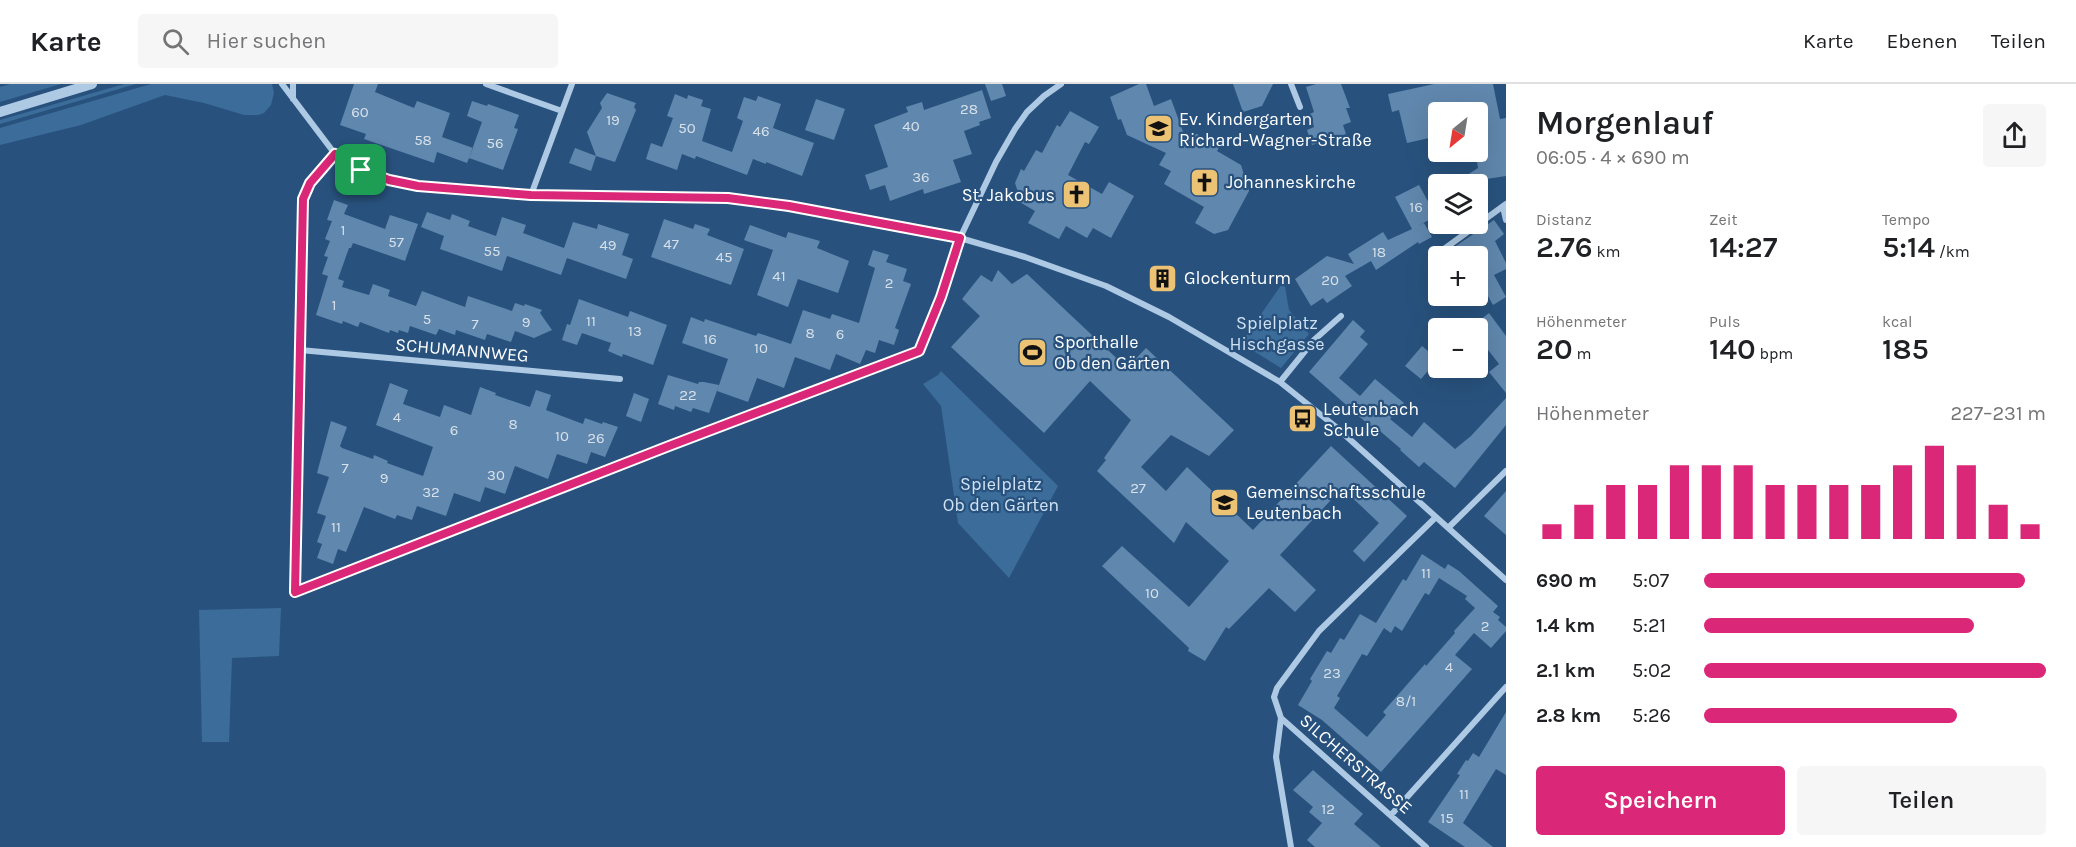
<!DOCTYPE html>
<html lang="de">
<meta charset="utf-8">
<style>
:root{--surface:#fff;--page:#f6f6f6;--text:#202124;--muted:#757577;--line:#e0e0e0;--accent:#db2777}
body{margin:0;font-family:Karla,sans-serif;background:var(--page);color:var(--text);height:100vh;display:flex;flex-direction:column;font-size:22px;white-space:nowrap}
*{box-sizing:border-box;margin:0}
p{font-size:20px;color:var(--muted)}
.icon{flex:none;width:33px;height:33px;fill:none;stroke:currentColor;stroke-width:2;stroke-linecap:round;stroke-linejoin:round}
.map{position:relative;flex:1;overflow:hidden}
.drawer{display:flex;flex-direction:column;background:var(--surface);width:570px}
.drawer>*{flex:none}
.needle{width:39px;rotate:210deg}
.tools{position:absolute;left:1428px;top:18px;display:grid;gap:12px}
.tools a{display:grid;place-items:center;width:60px;height:60px;border-radius:6px;background:var(--surface);box-shadow:0 6px 24px #0002;font-size:30px}
.pin{position:absolute;display:grid;place-items:center;width:51px;height:51px;color:#fff;margin:-26px;border-radius:12px;box-shadow:0 3px 9px #0006}
.round{display:grid;place-items:center;flex:none;width:63px;height:63px;border-radius:6px;background:var(--page)}
.head{display:flex;align-items:center;justify-content:space-between;height:102px;padding:0 30px}
h1{font-size:33px;font-weight:600;line-height:45px}
.figures{display:grid;grid-template-columns:repeat(3,1fr);gap:9px;height:102px;padding:6px 30px}
.figures div{display:grid;align-content:center}
.figures b{font-size:30px;font-weight:600}
.figures small{font-size:16px;font-weight:400}
.figures p{font-size:16px}
.chart{height:168px;padding:12px 30px}
.chart p{display:flex;justify-content:space-between}
.chart svg{width:100%;height:108px;margin-top:6px;stroke:var(--accent);stroke-width:6}
.cta{display:flex;gap:12px;margin-top:auto;padding:12px 30px}
.cta a{flex:1;height:69px;border-radius:6px;background:var(--accent);color:#fff;font-size:24px;font-weight:600;line-height:69px;text-align:center}
.cta a+a{background:var(--page);color:var(--text)}
ul{padding:0 30px;list-style:none;font-size:20px}
li{display:grid;grid-template-columns:96px 72px 1fr;align-items:center;height:45px}
li i{height:15px;border-radius:8px;background:var(--accent)}
header{display:flex;align-items:center;gap:36px;box-sizing:border-box;height:84px;padding:0 30px;background:var(--surface);border-bottom:2px solid var(--line)}
header strong{font-size:28px}
nav{display:flex;gap:33px;margin-inline-start:auto;font-size:21px}
.search{width:420px;height:54px;background:var(--page);display:flex;align-items:center;gap:15px;box-sizing:border-box;padding:0 21px;border-radius:6px;color:var(--muted);font-size:22px}
main{display:flex;flex:1;min-height:0}
.map>svg:first-child{display:block}
</style>
<header>
<strong>Karte</strong>
<div class="search"><svg class="icon" aria-label="search" viewBox="0 0 24 24"><circle cx="10" cy="10" r="6"/><path d="M15 15l6 6"/></svg>Hier suchen</div>
<nav><a>Karte</a><a>Ebenen</a><a>Teilen</a></nav>
</header>
<main>
<div class="map">
<svg width="1506" height="763" viewBox="0 0 1506 763">
<rect width="100%" height="100%" fill="#28527d"/>
<path fill="#3b6c9a" d="M10,0h51l-61,18v-15z
M124,0h12l-136,40v-4z
M151,0h121l2,9 -3,12 -7,8 -6,2h-14l-40,-12 -39,-8 -84,30 -81,20v-17z
M1284,197l5,29 20,24 -28,34 -40,-25z
M941,287l117,115 -49,92 -51,-55 -17,-117 -18,-22 15,-9z
M281,524l-2,48 -47,2 -3,84h-27l-3,-132z"/>
<path fill="#6087ad" fill-rule="evenodd" d="M354,0h24l-3,8 39,16 3,-7 33,12 -8,24 31,11 -6,15 -30,-11 -3,11 -70,-24 2,-5 -26,-9z
M985,0h17l4,12 -15,5z
M1139,0h7l8,22 17,-7 14,38 12,-3 23,12 -3,5 24,14 8,26 -21,39 -14,4 -19,-11 9,-16 -40,-23 7,-13 -12,-6 7,-12 -39,-18 -6,-16 -3,1 -8,-23z
M1233,0h40l-11,22 -19,6z
M1316,0h25l9,24h-4l5,14 -8,3 3,9 -34,11 -5,-15 7,-3 -4,-13 4,-2 -8,-25z
M1434,0h59l7,35 6,-1v58l-53,8 25,-16 -1,-6 8,-1 -7,-30v-19h-40v24l-31,7 -8,-33 -7,2 -4,-18z
M982,6l9,28 -12,4 1,3 -16,6 8,23 -19,6 8,22 -37,12 -1,-5 -33,12 -5,-16 -15,5 -5,-15 23,-8 -14,-42 34,-13 -2,-5 16,-5 2,8z
M607,9l29,10 -2,4 2,3 -21,52 -19,-6 -5,15 -22,-8 6,-15 21,8 -9,-24 15,-24 -2,-5z
M675,10l12,5 1,-4 15,5 -2,6 10,3 -9,32 30,11 11,-31 -6,-3 7,-21 12,4 2,-5 23,8 -8,24 41,15 -12,33 -36,-14v2l-13,-5 -6,16 -51,-19 -1,3 -13,-5 -5,16 -31,-11 5,-16 11,4 11,-29 -6,-2z
M816,15l29,10 -11,31 -29,-10z
M472,17l15,5 1,-2 31,11 -5,13 4,1 -15,41 -34,-12 13,-36 -15,-6z
M1070,27l29,16 -10,17 -4,-2 -17,33 34,19 7,-12 25,14 -23,42 -18,-10 -6,10 -21,-12 -7,13 -31,-16 7,-12 -17,-10 2,-3 -5,-15 6,-14 3,2 12,-21 6,3 15,-28 3,2z
M1419,101l17,31 -18,10 6,-3 8,14 -13,7 -1,-2 -42,28 -5,-9 -26,15 7,10 -25,17 -4,-5 -12,8 -16,-27 32,-23 27,8 -6,-10 35,-22 5,8 24,-11 -17,-32z
M1478,114l9,13 -9,7z
M334,116l14,5 -4,9 41,15 5,-14 28,9 -13,37 -52,-18 -2,5h-2l-11,31 6,2 -2,6 27,8 4,-11 17,6 -2,6 28,10 6,-15 43,16 3,-11 44,15 3,-8 9,3 1,-2 17,6 -2,3 12,17 -18,8 -19,-7 -4,11 -24,-8 -2,6 -29,-10 -1,5 -16,-6 -3,6 -26,-9 -2,7 -9,-3 -1,3 -8,-3 -1,3 -29,-11 -2,5 -15,-6 -1,3 -26,-9 12,-39 -6,-2 6,-17 -4,-1 6,-15 -5,-2 7,-18 -5,-1z
M427,128l23,8 2,-6 18,7 -2,5 28,10 6,-19 24,8 -3,8 41,15 9,-26 24,7 1,-5 31,10 -7,21 11,4 -7,20 -59,-21 -6,17 -54,-19 -5,15 -62,-22 4,-13 -23,-9z
M664,135l29,10 2,-5 15,5 -3,6 37,14 -13,36 -80,-28z
M1494,136l10,14 -9,7 11,22v6l-12,6 12,22 -13,8 -13,-23 7,-4 -9,-22h-37z
M750,141l36,13 2,-6 32,9 -3,7 32,13 -11,32 -40,-14 -10,28 -31,-12 16,-45 -29,-10z
M873,166l16,5 -3,7 21,7 -4,12 8,3 -16,44 4,2 -5,15 -15,-5 -4,13 -9,-3 -6,14 -24,-10 -6,16 -35,-13 -11,31 -27,-10 -9,24 -31,-11 11,-32 -46,-16 9,-26 13,5 1,-3 51,17 2,-3 33,11 12,-34 27,9 2,-5 27,9 16,-55 -7,-3z
M998,186l14,14 15,-10 100,94 19,-20 88,82 -25,26 -38,-21 -30,32 25,24 21,-24 66,63 78,-84 76,70 -43,46 -11,-11 26,-28 -37,-35 -62,67 36,35 -21,22 -26,-24 -40,41 -3,-2 -21,34 -17,-10 1,-3 -87,-82 20,-20 67,61 40,-46 -43,-39 -12,21 -77,-72 9,-11 -2,-2 27,-38 -41,-39 -46,52 -93,-86 29,-31 -18,-17 19,-24 11,7z
M579,215l49,18 2,-6 37,14 -14,40 -30,-11 -1,3 -14,-6 3,-8 -29,-10 -5,12 -15,-5 5,-16 3,1z
M1489,229l17,23v57l-17,-21 10,-8 -21,-27v-9h-8z
M1353,236l12,11 -5,6 8,7 -29,34 21,18 15,-17 29,24 -14,16 22,18 12,-15 31,27 16,-13 35,-38v27l-51,63 -31,-26 -5,5 -19,-17 1,-1 -21,-18 -2,2 -69,-61z
M1422,262l16,13 -17,20 -16,-13z
M668,291l30,9 1,-2h5l15,3 -10,28 -16,-5 -2,4 -16,-6 -1,4 -16,-6z
M390,299l18,7 -5,14 37,13 4,-12 27,10 9,-28 16,6 -1,2 35,12 6,-17 15,5 -5,15 37,14 2,-6 17,6 1,-2 15,5 -13,30 -14,-5 -4,12 -30,-10 -9,25 -33,-13 -10,28 -20,-7 -5,15 -26,-9 -8,23 -29,-10 -5,14 -15,-5 -2,4 -31,-12 -18,45 -8,-3 -5,15 -16,-6 5,-14 -5,-2 9,-26 -9,-3 12,-36 -12,-4 14,-52 16,6 -7,19 2,2 31,11 1,-4 14,6 -1,2 36,13 10,-29 -57,-22z
M634,309l15,6 -8,23 -15,-6z
M1506,407v44l-22,-19z
M1422,470l23,15 3,-5 11,7 39,35 -5,6 7,5 -2,3 8,7v4l-15,17 -17,-15 -19,22 17,14 -91,103 -59,-52 -24,-15 14,-24 -2,-2 17,-28 4,2 9,-15 4,2 16,-26 16,9 27,-44 3,2zM1439,494l28,18 -2,3 10,9 -21,23 1,2 -29,33 -1,-2 -42,48 3,3 -19,22 -33,-29 6,-10 -3,-2 25,-42 5,2 17,-28 7,5 4,-7 7,5 23,-38 4,2z
M1506,628v63l-10,-6 -33,54 30,24h-28l-37,-25 32,-47 -3,-1 9,-14 2,1 5,-8 6,4z
M1313,686l50,44 -9,10 27,23h-66l-8,-7 15,-17 -13,-11 4,-5 -20,-17z"/>
<g fill="none" stroke-linecap="round" stroke-linejoin="round">
<path stroke="#adc9e4" stroke-width="6" d="M282,0l53,70 26,16 28,10 29,6 113,9 197,3 61,8 171,32 65,19 81,29 63,31 111,65 56,45 170,153
M293,0v15
M486,0l76,27
M1291,0l9,23
M335,70l-25,29 -7,16 -8,393 374,-147 250,-94 22,-54 19,-59 36,-76 19,-33 12,-17 17,-16 17,-12
M531,111l41,-111
M1503,123l3,13
M1444,165l62,-45
M300,266l320,29
M1280,298l34,-42 27,-24
M1449,443l57,-56
M1281,634l-5,39 15,90
M1391,731l115,-128
M1426,763l-145,-129 -7,-21 3,-9 42,-57 117,-114"/>
<path stroke="#adc9e4" stroke-width="10" d="M0,28l92,-28"/>
</g>
<g fill="none" stroke-linecap="round" stroke-linejoin="round">
<defs>
<path id="route" d="M335,70l26,16 28,10 29,6 113,9 197,3 61,8 171,32 -19,59 -22,54 -250,95 -374,146 8,-393 7,-16z"/>
</defs>
<use href="#route" stroke="#fff" stroke-width="12"/>
<use href="#route" stroke="#db2777" stroke-width="8"/>
</g>
<defs>
<symbol id="school-square" viewBox="-11 -11 22 22"><rect x="-9" y="-9" width="18" height="18" rx="4" fill="#ecc274" stroke="#28527d"/><path d="M0-5L7-2L0 1L-7-2ZM-4 1L0 2.5L4 1V4Q0 6-4 4Z" fill="#111"/></symbol>
<symbol id="church-square" viewBox="-11 -11 22 22"><rect x="-9" y="-9" width="18" height="18" rx="4" fill="#ecc274" stroke="#28527d"/><path d="M-1.2-6h2.4v3.5h3.3v2.4h-3.3V6h-2.4V-.1h-3.3v-2.4h3.3Z" fill="#111"/></symbol>
<symbol id="building-square" viewBox="-11 -11 22 22"><rect x="-9" y="-9" width="18" height="18" rx="4" fill="#ecc274" stroke="#28527d"/><path d="M-4-6H4V6H1V3H-1V6H-4ZM-2.5-4.3h1.7v1.8h-1.7ZM.8-4.3h1.7v1.8H.8ZM-2.5-1h1.7V.8h-1.7ZM.8-1h1.7V.8H.8Z" fill="#111"/></symbol>
<symbol id="stadium-square" viewBox="-11 -11 22 22"><rect x="-9" y="-9" width="18" height="18" rx="4" fill="#ecc274" stroke="#28527d"/><path d="M0-5a6.5 5 0 1 0 0 10a6.5 5 0 1 0 0-10ZM-3.5-1.8h7v3.6h-7Z" fill="#111"/></symbol>
<symbol id="bus-square" viewBox="-11 -11 22 22"><rect x="-9" y="-9" width="18" height="18" rx="4" fill="#ecc274" stroke="#28527d"/><path d="M-5-6H5V4H4V6H2V4H-2V6H-4V4H-5ZM-3.5-4V0h7V-4ZM-3.5 1.2v1.5H-2V1.2ZM2 1.2v1.5H3.5V1.2Z" fill="#111"/></symbol>
</defs>
<g fill-rule="evenodd">
<use href="#school-square" x="1142" y="28" width="33" height="33"/>
<use href="#church-square" x="1188" y="82" width="33" height="33"/>
<use href="#church-square" x="1060" y="94" width="33" height="33"/>
<use href="#building-square" x="1146" y="178" width="33" height="33"/>
<use href="#stadium-square" x="1016" y="252" width="33" height="33"/>
<use href="#bus-square" x="1286" y="318" width="33" height="33"/>
<use href="#school-square" x="1208" y="402" width="33" height="33"/>
</g>
<g text-anchor="middle" dominant-baseline="central" stroke-width="4.5" stroke-linejoin="round" paint-order="stroke">
<g font-size="15" fill="#d7e1ea">
<text x="969" y="25">28</text>
<text x="360" y="28">60</text>
<text x="613" y="36">19</text>
<text x="911" y="42">40</text>
<text x="687" y="44">50</text>
<text x="761" y="47">46</text>
<text x="423" y="56">58</text>
<text x="495" y="59">56</text>
<text x="921" y="93">36</text>
<text x="1416" y="123">16</text>
<text x="343" y="146">1</text>
<text x="396" y="158">57</text>
<text x="671" y="160">47</text>
<text x="608" y="161">49</text>
<text x="492" y="167">55</text>
<text x="1379" y="168">18</text>
<text x="724" y="173">45</text>
<text x="779" y="192">41</text>
<text x="1330" y="196">20</text>
<text x="889" y="199">2</text>
<text x="334" y="221">1</text>
<text x="427" y="235">5</text>
<text x="591" y="237">11</text>
<text x="526" y="238">9</text>
<text x="475" y="240">7</text>
<text x="635" y="247">13</text>
<text x="810" y="249">8</text>
<text x="840" y="250">6</text>
<text x="710" y="255">16</text>
<text x="761" y="264">10</text>
<text x="688" y="311">22</text>
<text x="397" y="333">4</text>
<text x="513" y="340">8</text>
<text x="454" y="346">6</text>
<text x="562" y="352">10</text>
<text x="596" y="354">26</text>
<text x="345" y="384">7</text>
<text x="496" y="391">30</text>
<text x="384" y="394">9</text>
<text x="1138" y="404">27</text>
<text x="431" y="408">32</text>
<text x="336" y="443">11</text>
<text x="1426" y="489">11</text>
<text x="1152" y="509">10</text>
<text x="1485" y="542">2</text>
<text x="1449" y="583">4</text>
<text x="1332" y="589">23</text>
<text x="1406" y="617">8/1</text>
<text x="1464" y="710">11</text>
<text x="1328" y="725">12</text>
<text x="1447" y="734">15</text>
</g>
<g font-size="18" fill="#fff" stroke="#28527d" text-anchor="start">
<text x="1179" y="35">Ev. Kindergarten<tspan x="1179" dy="21">Richard-Wagner-Straße</tspan></text>
<text x="1226" y="98">Johanneskirche</text>
<text x="1055" y="111" text-anchor="end">St. Jakobus</text>
<text x="1184" y="194">Glockenturm</text>
<text x="1054" y="258">Sporthalle<tspan x="1054" dy="21">Ob den Gärten</tspan></text>
<text x="1323" y="325">Leutenbach<tspan x="1323" dy="21">Schule</tspan></text>
<text x="1246" y="408">Gemeinschaftsschule<tspan x="1246" dy="21">Leutenbach</tspan></text>
</g>
<g font-size="18" fill="#d0e2f4" stroke="#28527d">
<text x="1277" y="239">Spielplatz<tspan x="1277" dy="21">Hischgasse</tspan></text>
<text x="1001" y="400">Spielplatz<tspan x="1001" dy="21">Ob den Gärten</tspan></text>
</g>
<g font-size="18" fill="#fff" stroke="#28527d">
<text transform="translate(462 266) rotate(5)">SCHUMANNWEG</text>
<text transform="translate(1356 680) rotate(41)">SILCHERSTRASSE</text>
</g>
</g>
</svg>
<div class="tools">
<a><svg class="needle" viewBox="-14 -14 28 28"><path d="M0-13l5 13h-10z" fill="#e53935"/><path d="M0 13l5-13h-10z" fill="#757577"/></svg></a>
<a><svg class="icon" aria-label="layers" viewBox="0 0 24 24"><path d="M12 4l9 5-9 5-9-5zM3 14l9 5 9-5"/></svg></a>
<a>+</a>
<a>−</a>
</div>
<div class="pin" style="left:361px;top:86px;background:#1e9e55"><svg class="icon" aria-label="arrive" viewBox="0 0 24 24"><path d="M6 21V4h12l-3 4 3 4H6"/></svg></div>
</div>
<section class="drawer">
<div class="head"><div><h1>Morgenlauf</h1><p>06:05 · 4 × 690 m</p></div><a class="round"><svg class="icon" aria-label="share" viewBox="0 0 24 24"><path d="M12 15V3M7 8l5-5 5 5M5 13v7h14v-7"/></svg></a></div>
<div class="figures">
<div><p>Distanz</p><b>2.76<small> km</small></b></div>
<div><p>Zeit</p><b>14:27</b></div>
<div><p>Tempo</p><b>5:14<small> /km</small></b></div>
</div>
<div class="figures">
<div><p>Höhenmeter</p><b>20<small> m</small></b></div>
<div><p>Puls</p><b>140<small> bpm</small></b></div>
<div><p>kcal</p><b>185</b></div>
</div>
<div class="chart"><p><span>Höhenmeter</span>227–231 m</p>
<svg viewBox="0 0 160 44" preserveAspectRatio="none"><path d="M5 44V38M15 44V30M25 44V22M35 44V22M45 44V14M55 44V14M65 44V14M75 44V22M85 44V22M95 44V22M105 44V22M115 44V14M125 44V6M135 44V14M145 44V30M155 44V38"/></svg>
</div>
<ul>
<li><b>690 m</b>5:07<i style="width:94%"></i></li>
<li><b>1.4 km</b>5:21<i style="width:79%"></i></li>
<li><b>2.1 km</b>5:02<i style="width:100%"></i></li>
<li><b>2.8 km</b>5:26<i style="width:74%"></i></li>
</ul>
<div class="cta"><a>Speichern</a><a>Teilen</a></div>
</section>
</main>
